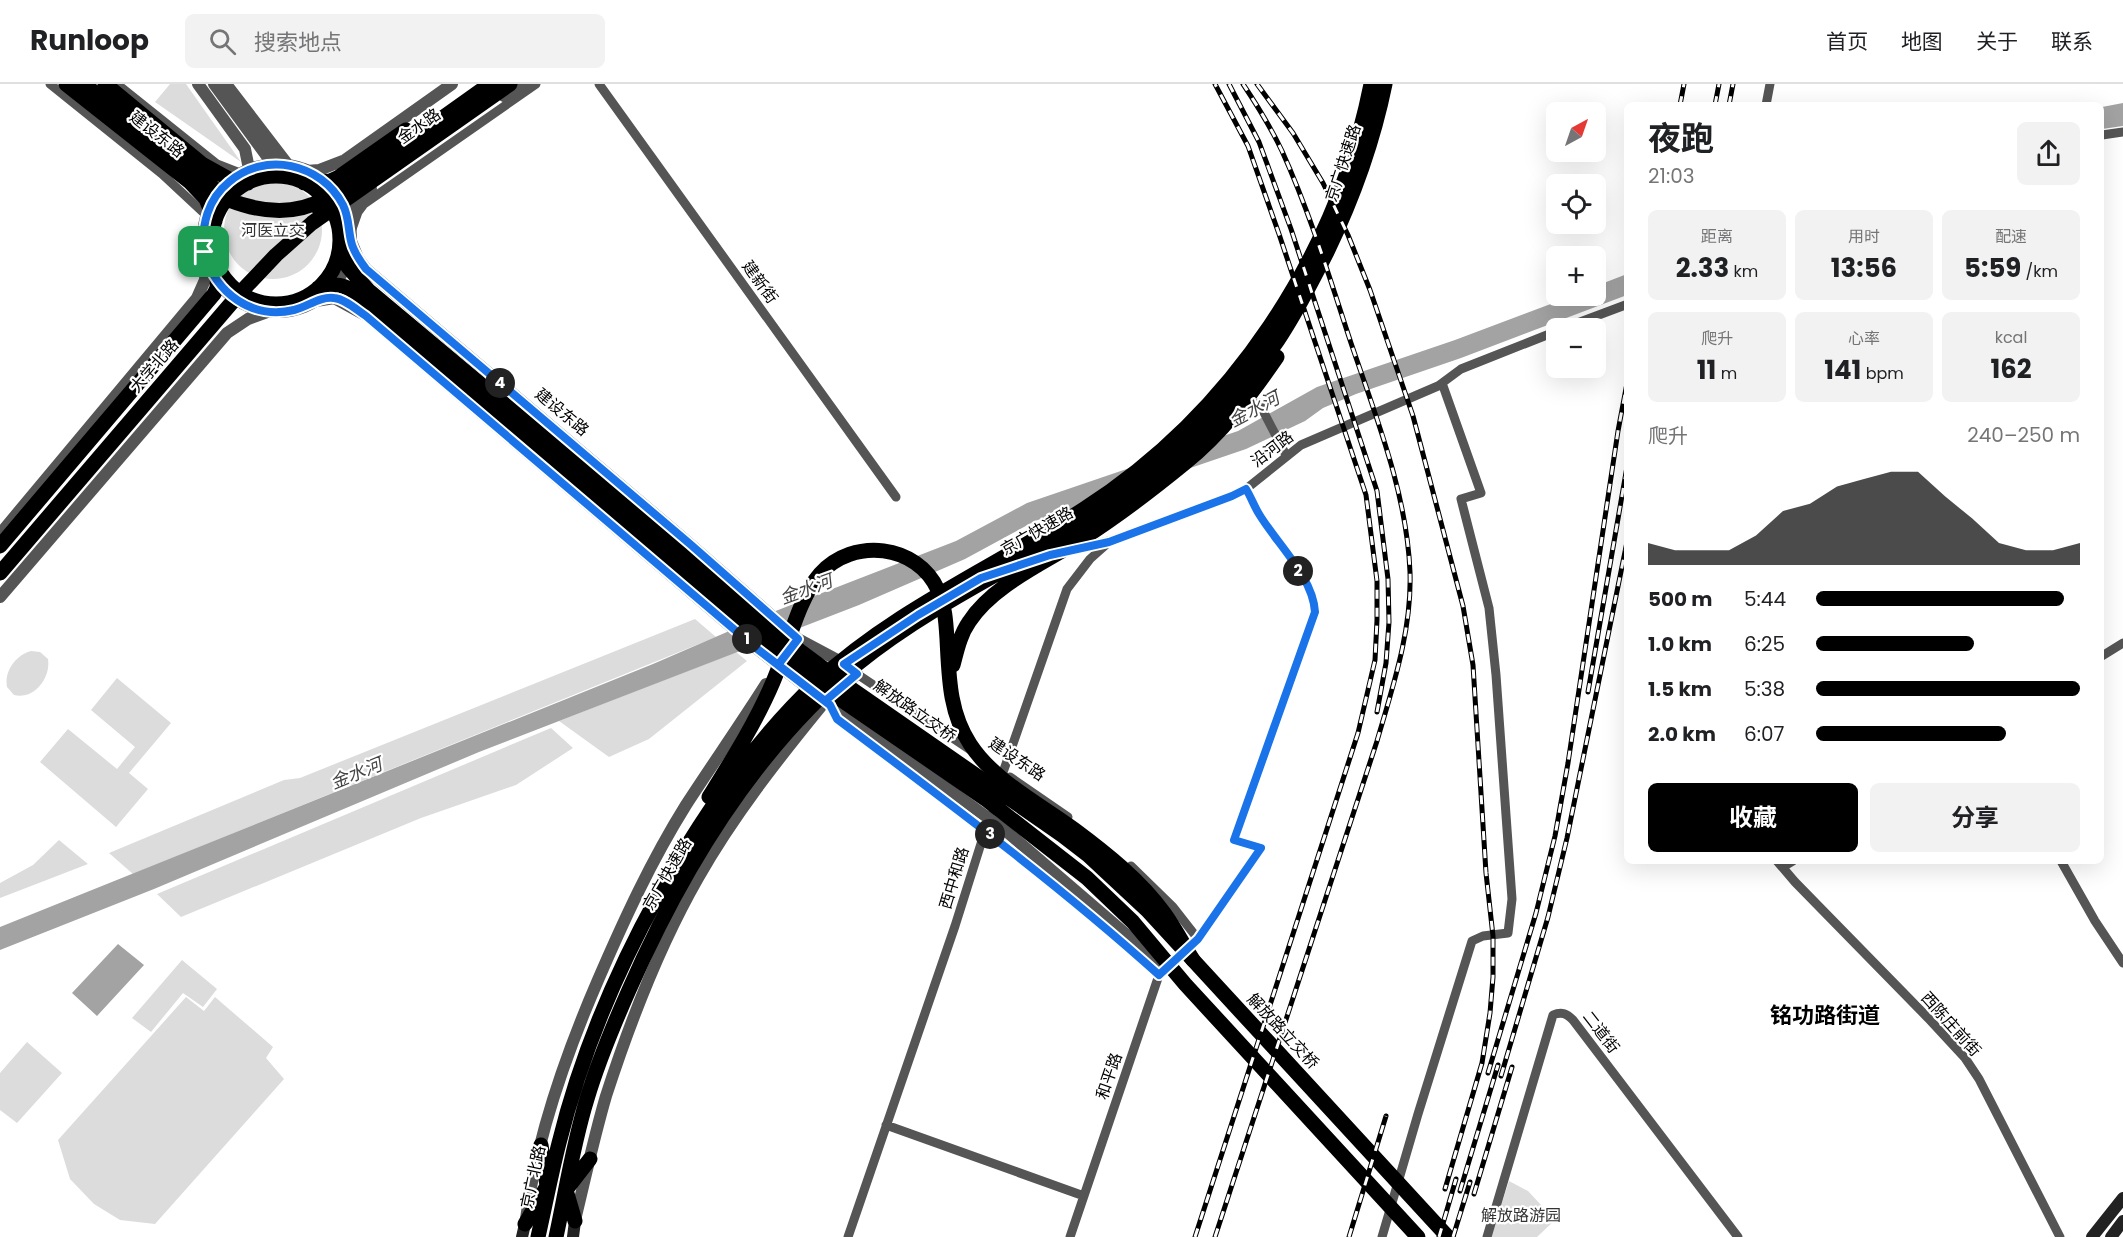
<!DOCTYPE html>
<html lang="zh">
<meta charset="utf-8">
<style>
:root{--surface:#fff;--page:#f2f2f2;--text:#202124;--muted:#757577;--line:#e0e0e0;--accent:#000}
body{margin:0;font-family:Poppins,"Noto Sans SC",sans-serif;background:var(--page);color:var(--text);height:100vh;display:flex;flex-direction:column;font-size:22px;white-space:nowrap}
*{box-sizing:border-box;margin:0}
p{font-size:20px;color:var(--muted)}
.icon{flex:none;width:33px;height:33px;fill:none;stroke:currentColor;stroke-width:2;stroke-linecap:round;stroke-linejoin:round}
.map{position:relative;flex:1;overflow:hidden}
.details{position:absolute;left:1624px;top:18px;width:480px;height:762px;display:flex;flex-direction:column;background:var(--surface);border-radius:9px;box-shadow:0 6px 24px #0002}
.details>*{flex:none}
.needle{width:39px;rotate:40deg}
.buttons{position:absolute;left:1546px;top:18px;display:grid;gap:12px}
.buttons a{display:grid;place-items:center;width:60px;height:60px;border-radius:9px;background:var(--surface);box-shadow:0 6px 24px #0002;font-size:30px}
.pin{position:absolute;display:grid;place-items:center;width:51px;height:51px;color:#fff;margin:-26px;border-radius:12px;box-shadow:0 3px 9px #0006}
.km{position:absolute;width:30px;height:30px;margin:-15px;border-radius:50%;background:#222;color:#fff;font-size:16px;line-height:30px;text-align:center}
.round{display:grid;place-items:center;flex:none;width:63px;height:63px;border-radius:9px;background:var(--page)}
.headline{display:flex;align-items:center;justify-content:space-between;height:102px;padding:0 24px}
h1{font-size:33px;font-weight:700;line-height:45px}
.figures{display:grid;grid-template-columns:repeat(3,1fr);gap:9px;height:102px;padding:6px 24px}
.figures div{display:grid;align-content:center;border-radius:9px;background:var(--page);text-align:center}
.figures b{font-size:26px;font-weight:700}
.figures small{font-size:16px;font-weight:400}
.figures p{font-size:16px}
.chart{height:168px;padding:12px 24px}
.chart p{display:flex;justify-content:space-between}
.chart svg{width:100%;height:108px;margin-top:6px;fill:var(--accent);opacity:.7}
.primary-button{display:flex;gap:12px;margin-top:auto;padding:12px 24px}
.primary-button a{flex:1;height:69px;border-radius:9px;background:var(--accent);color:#fff;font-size:24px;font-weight:700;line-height:69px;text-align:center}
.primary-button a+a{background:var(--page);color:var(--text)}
ul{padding:0 24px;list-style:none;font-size:20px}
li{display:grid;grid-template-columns:96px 72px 1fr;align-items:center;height:45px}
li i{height:15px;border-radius:8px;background:var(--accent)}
header{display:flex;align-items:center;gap:36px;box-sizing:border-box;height:84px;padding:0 30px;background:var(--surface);border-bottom:2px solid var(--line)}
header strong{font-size:28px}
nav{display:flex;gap:33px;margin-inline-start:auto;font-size:21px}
.search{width:420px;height:54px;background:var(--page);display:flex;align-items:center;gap:15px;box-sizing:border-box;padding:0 21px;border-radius:9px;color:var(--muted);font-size:22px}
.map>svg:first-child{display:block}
</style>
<header>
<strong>Runloop</strong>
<div class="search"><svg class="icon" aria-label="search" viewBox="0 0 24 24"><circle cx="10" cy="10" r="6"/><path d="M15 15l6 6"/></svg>搜索地点</div>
<nav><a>首页</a><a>地图</a><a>关于</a><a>联系</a></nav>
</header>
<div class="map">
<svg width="2123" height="1153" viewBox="0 0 2123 1153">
<rect width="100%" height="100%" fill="#fff"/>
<path fill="#dcdcdc" d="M170,0h16l55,78 -86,-60z
M224 146a49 49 0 1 1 98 0a49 49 0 1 1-98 0Z
M695,535l21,18 -583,237 -24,-21 175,-73 16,-2z
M31,567l9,1 8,7c3,19 -14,41 -34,36l-7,-8c-3,-16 9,-32 24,-36z
M736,568l11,9 -98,78 -40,18 -50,-36z
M117,594l54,45 -42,50 19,16 -32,38 -76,-65 28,-33 49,40 18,-22 -44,-37z
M551,644l22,20 -57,37 -95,33 -240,99 -24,-23z
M59,756l29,24 -88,34v-15l33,-18z
M182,876l35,29 -14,18 -20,-14 -32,39 -19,-14z
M186,913l18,14 11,-14 58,50 -7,11 18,21 -129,145 -35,-4 -26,-16 -24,-25 -12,-39z
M27,958l35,31 -45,50 -17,-13v-37z
M1509,1097l19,10 27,29 -18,17h-46z"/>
<path fill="#a3a3a3" d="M2123,19v23l-21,3v-22z
M1627,190v21l-166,63 -105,36 -33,14 -18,13 -59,28 -211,72 -70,38 -106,46 -380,147 -325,137 -154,61v-23l653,-263 120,-52 183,-71 71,-38 211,-72 79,-44 138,-47 117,-44h24v-10z
M118,860l26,21 -47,51 -25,-23z"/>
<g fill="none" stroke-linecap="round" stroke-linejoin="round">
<path stroke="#555" stroke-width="9" d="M50,0l112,90 44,41
M117,0l100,80 23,9
M599,0l297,413
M1766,21l4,-21
M2102,51l21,-3
M351,148l7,-20 6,-8 172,-120
M1564,244l64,-24
M1259,319l27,52
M1071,466l38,-9 123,-45 14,-7 55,-44 137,-59 23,-17 96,-38
M2102,572l21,-13
M857,590l115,77
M830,621l7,14c110,82 220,164 322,256
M1010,693l58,40
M1000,697l67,-192 23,-30 18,-16
M1777,777l18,21 133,136 37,40 14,21 81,158
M2061,777l34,60 28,42
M1131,782l42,41 25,32
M1783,783l10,-6
M886,1041l198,71
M848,1153l107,-311 35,-111
M1070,1153l89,-262 39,-36 63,-91 -27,-8 81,-228c-2,-35 -39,-68 -56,-98 -5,-8 -8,-17 -13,-25
M1382,1153l36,-123 54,-173 11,-5 25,-3 4,-34 -16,-224 -7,-67 -28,-109 20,-6 -39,-110
M1487,1153l66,-222c9,-4 14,-1 20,5l165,217"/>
<path stroke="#555" stroke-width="12" d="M198,0l47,65 4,20
M214,0l68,93
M226,0l62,81
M504,12l18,-12
M203 154a74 74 0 1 1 148 0a74 74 0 1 1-148 0Z
M307,87l12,-1 26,-10 107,-76
M339,149l10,-23 22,-21
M351,157l7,17 8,11 324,275 108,95 47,25 12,10 -14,12
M316,217l18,-3 33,18 389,332 74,57 14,8 162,118 157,135
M0,450l197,-236 8,-18 1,-17
M0,513l227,-264 21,-14 19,-7
M526,1135c10,-81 40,-165 72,-239 26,-60 53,-119 88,-175 26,-40 54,-80 80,-121
M575,1136c10,-41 19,-83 31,-124 24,-74 53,-150 92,-218 35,-62 80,-119 125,-174"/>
<path stroke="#222" stroke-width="12" d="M522,1153l3,-13
M573,1153l2,-16
M2092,1153l31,-39
M2111,1153l12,-16"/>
<path stroke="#000" stroke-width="15" d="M66,0l124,98 16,17 9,22
M84,0l145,116c31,12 65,16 95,-1
M105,0l97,80 27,15 19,4
M212 156a64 64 0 1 1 128 0a64 64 0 1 1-128 0Z
M304,99l26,-2 9,-4 67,-47
M317,123l173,-123
M340,158l8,25 20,23 432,361 50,37 212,147 26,20 59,55 301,327
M318,204c25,-8 33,1 52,16l252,217 170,142 38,29 157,108 100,78 46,44 52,62 233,253
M0,462l214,-252 3,-6 1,-21
M0,489l240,-280 36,-38 36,-32 198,-139"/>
<path stroke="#000" stroke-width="15" d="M953,581c4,-15 7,-30 16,-43 24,-37 77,-60 113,-83 36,-23 70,-49 103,-76 37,-30 65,-67 92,-106
M709,713c23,-37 47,-75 64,-115 14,-32 25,-83 47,-108 33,-37 97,-30 118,16 7,15 8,33 9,49 2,37 2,73 23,105 24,37 70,60 105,86 31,23 66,51 89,83 11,15 19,31 29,47
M575,1137l-9,-31 24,-31
M525,1140l22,-38 -6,-41
M538,1153c7,-31 13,-63 21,-94 39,-158 140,-349 258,-461 79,-73 178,-115 267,-173 148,-95 253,-253 287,-425
M556,1153c10,-46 17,-93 31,-138 11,-37 26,-73 42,-109 53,-121 125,-240 227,-325 70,-57 159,-99 236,-145 71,-50 137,-109 186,-180 19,-28 34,-59 49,-88 26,-54 46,-109 58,-168"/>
<defs>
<path id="rail" d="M1229,0l30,58 32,87 86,262 11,88 1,43 -3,41 -9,49
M1257,0l36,49 30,50 25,52 22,55 43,126 50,190 10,59 13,208 7,63v41l-3,36 -8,50 -37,126
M1680,21l4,-21
M1715,21l4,-21
M1729,21l4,-21
M1588,608l40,-231
M1488,989l48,-160 19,-77 13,-73 50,-332 10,-53
M1501,992l47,-159 19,-79 61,-301
M1460,1107l38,-126
M1474,1110l38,-127
M1195,1153l163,-504 17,-73 2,-40v-39l-11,-86 -87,-261 -31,-88 -33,-62
M1215,1153l162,-496c16,-55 35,-111 33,-169 -3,-78 -34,-155 -59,-229 -21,-64 -41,-130 -69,-192 -11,-23 -25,-46 -39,-67
M1349,1153l37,-121
M1439,1153l17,-58
M1453,1153l17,-55"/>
</defs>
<use href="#rail" stroke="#000" stroke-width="5"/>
<use href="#rail" stroke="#fff" stroke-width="3" stroke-dasharray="9" stroke-linecap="butt"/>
</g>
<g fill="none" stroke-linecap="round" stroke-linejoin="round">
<defs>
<path id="route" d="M204,168c11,41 48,68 90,58 13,-3 26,-14 40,-12 11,1 23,12 32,18l390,332 69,53 32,-27 -13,-10 74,-49 63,-37 69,-23 59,-13 123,-46 14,-7c5,8 8,17 13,25 18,30 54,63 56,98l-81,228 27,8 -63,91 -39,36c-102,-92 -213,-174 -322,-256l-7,-14 -52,-40 20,-26 -108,-95 -324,-275c-6,-8 -13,-18 -15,-28 -3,-13 -2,-24 -8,-36 -22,-42 -78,-54 -114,-23 -21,17 -28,43 -25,70"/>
</defs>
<use href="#route" stroke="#fff" stroke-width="12"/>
<use href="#route" stroke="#1a73e8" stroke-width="8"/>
</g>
<g text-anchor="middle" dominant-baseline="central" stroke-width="4.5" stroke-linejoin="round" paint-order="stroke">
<g font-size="16" fill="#000" stroke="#fff">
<text transform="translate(419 42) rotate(-35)">金水路</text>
<text transform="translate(157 50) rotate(38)">建设东路</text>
<text transform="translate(1343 79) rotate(-72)">京广快速路</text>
<text transform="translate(760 198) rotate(54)">建新街</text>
<text transform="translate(154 282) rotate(-49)">大学北路</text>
<text transform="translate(562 328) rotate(40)">建设东路</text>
<text transform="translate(1272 365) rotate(-37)">沿河路</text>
<text transform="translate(1037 447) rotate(-30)">京广快速路</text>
<text transform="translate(915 627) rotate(35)">解放路立交桥</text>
<text transform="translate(1017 675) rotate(34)">建设东路</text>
<text transform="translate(667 790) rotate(-60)">京广快速路</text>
<text transform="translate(954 794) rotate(-73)">西中和路</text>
<text transform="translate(1951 940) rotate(48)">西陈庄前街</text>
<text transform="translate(1283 947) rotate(47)">解放路立交桥</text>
<text transform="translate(1601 948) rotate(52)">二道街</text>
<text transform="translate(1109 992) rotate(-71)">和平路</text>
<text transform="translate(533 1093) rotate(-78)">京广北路</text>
</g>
<g font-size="16" fill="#333" stroke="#fff">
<text x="273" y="146">河医立交</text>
<text x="1521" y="1131">解放路游园</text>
</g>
<g font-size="18" font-style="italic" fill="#444" stroke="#fff">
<text transform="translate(1254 325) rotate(-28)">金水河</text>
<text transform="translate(806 505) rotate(-20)">金水河</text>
<text transform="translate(356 689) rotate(-22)">金水河</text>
</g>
<g font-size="22" font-weight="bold" fill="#000" stroke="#fff">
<text x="1825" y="931">铭功路街道</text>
</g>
</g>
</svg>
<div class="buttons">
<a><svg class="needle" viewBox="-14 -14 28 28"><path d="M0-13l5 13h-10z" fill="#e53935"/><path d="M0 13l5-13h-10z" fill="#757577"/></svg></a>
<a><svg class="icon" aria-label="locate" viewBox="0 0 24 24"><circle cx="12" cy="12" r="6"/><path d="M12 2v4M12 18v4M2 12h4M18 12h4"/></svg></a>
<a>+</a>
<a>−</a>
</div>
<div class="pin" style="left:204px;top:168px;background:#1e9e55"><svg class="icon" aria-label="arrive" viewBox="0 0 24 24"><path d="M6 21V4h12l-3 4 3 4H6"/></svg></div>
<b class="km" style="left:747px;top:555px">1</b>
<b class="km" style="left:1298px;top:487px">2</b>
<b class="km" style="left:990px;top:750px">3</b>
<b class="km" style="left:500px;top:299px">4</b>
<section class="details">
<div class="headline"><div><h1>夜跑</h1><p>21:03</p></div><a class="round"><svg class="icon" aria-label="share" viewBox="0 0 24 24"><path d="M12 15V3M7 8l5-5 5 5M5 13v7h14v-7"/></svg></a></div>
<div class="figures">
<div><p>距离</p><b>2.33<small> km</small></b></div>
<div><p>用时</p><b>13:56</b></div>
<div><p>配速</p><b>5:59<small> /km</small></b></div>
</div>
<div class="figures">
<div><p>爬升</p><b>11<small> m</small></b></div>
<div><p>心率</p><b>141<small> bpm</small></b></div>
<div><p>kcal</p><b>162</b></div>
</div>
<div class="chart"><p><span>爬升</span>240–250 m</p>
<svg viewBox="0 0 160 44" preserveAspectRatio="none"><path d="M0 44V35L10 38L20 38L30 38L40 32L50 22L60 19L70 12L80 9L90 6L100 6L110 16L120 25L130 35L140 38L150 38L160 35V44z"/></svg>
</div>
<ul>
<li><b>500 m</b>5:44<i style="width:94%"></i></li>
<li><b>1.0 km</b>6:25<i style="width:60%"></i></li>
<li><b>1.5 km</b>5:38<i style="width:100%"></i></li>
<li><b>2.0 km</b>6:07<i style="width:72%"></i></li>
</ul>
<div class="primary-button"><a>收藏</a><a>分享</a></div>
</section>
</div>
